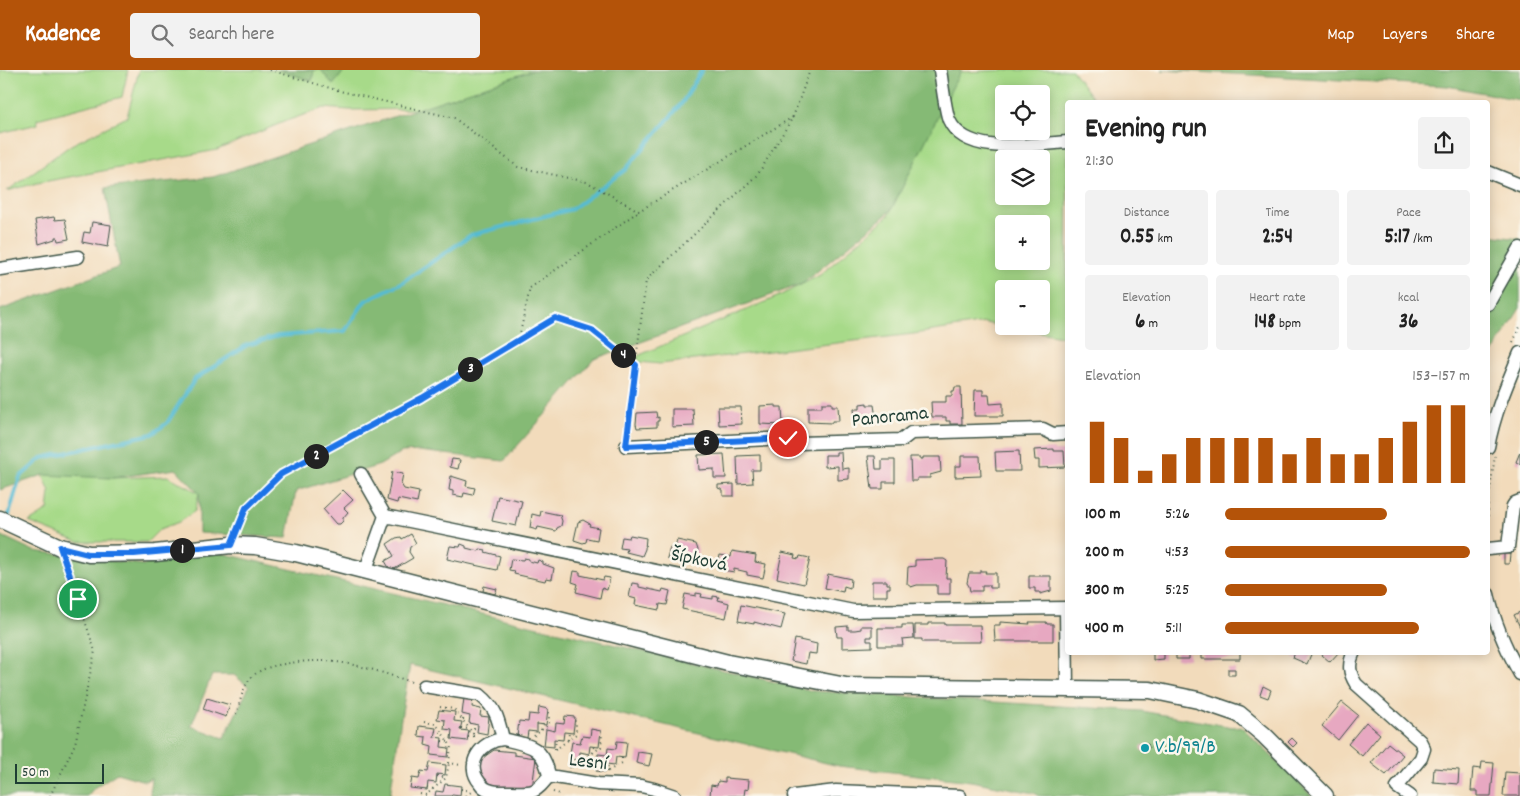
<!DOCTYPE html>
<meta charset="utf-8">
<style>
:root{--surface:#fff;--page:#f2f2f2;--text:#222;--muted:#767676;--accent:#b45309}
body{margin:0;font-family:Dekko,sans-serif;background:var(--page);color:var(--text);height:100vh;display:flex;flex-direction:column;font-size:19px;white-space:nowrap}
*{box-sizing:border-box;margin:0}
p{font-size:16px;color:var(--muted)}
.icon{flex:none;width:28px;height:28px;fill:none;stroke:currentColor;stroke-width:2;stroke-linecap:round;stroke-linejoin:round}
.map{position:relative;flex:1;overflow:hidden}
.sheet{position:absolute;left:1065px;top:30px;width:425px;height:555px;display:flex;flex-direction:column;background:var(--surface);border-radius:5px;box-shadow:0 2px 12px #0003}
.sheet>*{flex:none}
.buttons{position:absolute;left:995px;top:15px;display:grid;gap:10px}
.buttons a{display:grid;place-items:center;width:55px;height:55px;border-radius:5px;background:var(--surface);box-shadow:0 2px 12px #0003;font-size:25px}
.scale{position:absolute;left:15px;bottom:12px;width:89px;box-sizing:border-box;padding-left:5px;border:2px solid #1f3d34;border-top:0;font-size:14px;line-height:18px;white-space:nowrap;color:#1f3d34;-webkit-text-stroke:4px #fbf7ec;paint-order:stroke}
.pin{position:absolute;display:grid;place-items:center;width:42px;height:42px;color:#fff;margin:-21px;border:2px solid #fff;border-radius:50%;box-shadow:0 1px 5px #0007}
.km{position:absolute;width:25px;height:25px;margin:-12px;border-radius:50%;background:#222;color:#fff;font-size:14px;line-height:25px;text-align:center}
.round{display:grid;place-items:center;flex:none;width:52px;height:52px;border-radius:5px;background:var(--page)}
.overview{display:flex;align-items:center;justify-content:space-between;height:85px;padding:0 20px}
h1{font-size:28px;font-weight:700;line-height:38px}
.figures{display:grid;grid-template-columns:repeat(3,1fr);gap:8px;height:85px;padding:5px 20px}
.figures div{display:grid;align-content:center;border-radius:5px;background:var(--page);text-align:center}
.figures b{font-size:21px;font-weight:700}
.figures small{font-size:14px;font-weight:400}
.figures p{font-size:14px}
.chart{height:140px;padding:10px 20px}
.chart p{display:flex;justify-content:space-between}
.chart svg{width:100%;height:90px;margin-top:5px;stroke:var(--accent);stroke-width:6}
ul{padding:0 20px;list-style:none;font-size:16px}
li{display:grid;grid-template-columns:80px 60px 1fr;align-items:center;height:38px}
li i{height:12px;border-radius:6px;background:var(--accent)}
header{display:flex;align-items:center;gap:30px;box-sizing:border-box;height:70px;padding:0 25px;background:var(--accent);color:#fff}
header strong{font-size:24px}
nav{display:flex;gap:28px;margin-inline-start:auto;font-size:18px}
.search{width:350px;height:45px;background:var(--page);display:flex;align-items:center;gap:12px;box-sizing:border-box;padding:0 18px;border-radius:5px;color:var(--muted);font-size:19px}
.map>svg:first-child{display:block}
</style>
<header>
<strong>Kadence</strong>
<div class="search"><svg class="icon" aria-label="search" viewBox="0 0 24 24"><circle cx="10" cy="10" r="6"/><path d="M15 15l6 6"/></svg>Search here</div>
<nav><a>Map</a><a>Layers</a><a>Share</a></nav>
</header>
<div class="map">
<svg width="1520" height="726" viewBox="0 0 1520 726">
<rect width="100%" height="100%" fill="#fbf7ec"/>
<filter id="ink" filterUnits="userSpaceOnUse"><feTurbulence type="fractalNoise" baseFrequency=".02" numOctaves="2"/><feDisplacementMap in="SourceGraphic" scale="10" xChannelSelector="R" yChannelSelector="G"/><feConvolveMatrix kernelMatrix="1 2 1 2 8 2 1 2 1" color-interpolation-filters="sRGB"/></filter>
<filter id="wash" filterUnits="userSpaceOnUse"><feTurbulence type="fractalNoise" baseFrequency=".0096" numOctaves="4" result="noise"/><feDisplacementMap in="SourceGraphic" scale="20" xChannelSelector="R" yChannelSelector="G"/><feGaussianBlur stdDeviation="1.12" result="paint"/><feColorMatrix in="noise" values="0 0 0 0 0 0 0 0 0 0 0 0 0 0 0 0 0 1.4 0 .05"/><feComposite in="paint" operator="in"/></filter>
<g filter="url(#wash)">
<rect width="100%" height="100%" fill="#f2dbbb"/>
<path fill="#a7da89" stroke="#638c5e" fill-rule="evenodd" d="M0,0h128l-6,27 -85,22 1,5 -38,9z
M139,0h395l-116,39 -69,1 -25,-2 -38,13 -69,29 -180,33 -30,8 64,-46 56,-28z
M1011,0h61l24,32h-28l-1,235 -61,-11h35v-37h-37v37l-19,-3 -72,11 -253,30 -21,-2 -4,-5 142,-60 43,-22 68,-59 71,-144zM1004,24h37v37h-37zM1004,89h37v37h-37zM1004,154h37v37h-37z
M66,403l46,5 56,-2 31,17 -4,18 -16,11 -19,7 -13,13h-69l-49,-20 19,-12 2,-18 -7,-17z"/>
<path fill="#85ba75" stroke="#527c54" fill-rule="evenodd" d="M279,0h35l-2,11z
M321,0h24l-12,15z
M534,0h427l-69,138 -5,6 -85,70 -208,75 -90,102 -85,-10 -17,1 -22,13 -84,26 -9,47 -88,-5v-40l-23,-24 -64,9 -69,-3 -43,15v-180l120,-43 -15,-79 108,-11z
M1162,0h358v30l-73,-14z
M1488,165l32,4v69l-31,51 -1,6z
M0,465l34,16 110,14 68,-14 601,140 328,20 92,16 8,-1 71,70h-272l-6,-3 -63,-12 -132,-15 -429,-101 -9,53 -11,78h-240l1,-18 -6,3 -28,-8 -22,14 -8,9h-87zM212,605h22l15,12 -25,51 -33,-12z"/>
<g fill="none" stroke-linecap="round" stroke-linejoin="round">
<path stroke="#55bbd3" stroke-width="4" d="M8,448l12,-41 22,-19 110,-24 15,-11 28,-44 52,-34 31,-9 67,-5 20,-30 38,-19 68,-47 101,-26 53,-39 57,-67 20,-33"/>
</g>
<g id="blocks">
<path fill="#e7a8c1" d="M54,147l1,3 10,-1 4,20 -11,2 -1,-4h-2v2l-16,5 -4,-24z
M92,152l19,3 -3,22 -26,-5 2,-10 6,1z
M955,317h6l1,37h-12v-3h-4v-4h-14l-1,-15h15v-6h6v-5h2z
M975,320h8v5h6l1,9 13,-1v13h-29z
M822,333h10v3h6l1,15h-7v2l-24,-1v-15h14z
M867,333v2h7l2,13 -1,2 -5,-2 -15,2 -1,-11h6v-5z
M776,335v2h6l1,18 -23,-1v-18z
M718,337h23l1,17 -23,1z
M672,339h21l1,17 -22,1z
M656,342l1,6 2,-1v4h-2v6l-20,1 -1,-4 1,-11z
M1054,379v2h10l1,16 -26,1v-8h-4l-1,-10z
M1019,381l1,20h-24l-1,-19z
M836,382h5l1,17 7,-1v11l-11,1v-14l-13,1v-12h11z
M1520,382v12l-4,-2z
M724,384l2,24h-12v-9l-15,1 -1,-15z
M760,385v15h-8l1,13 -15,1 -1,-28z
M868,386h7l1,13h6v-9h13v22h-12v7h-11z
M961,386h19l1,20 -26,1v-11h6z
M910,387h10v2h3v-2h17l1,15 -11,3v3h-13v3h-6z
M452,389l8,1 -2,9 -8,-2z
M392,402l11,2 -2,10 3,5 15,3 -2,11 -19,-4 -1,4 -10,-3z
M451,406l16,5 -1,5 9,2 -2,7 -9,-2 -1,4 -10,-2v-4l-4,-1z
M734,414v12h-11v-6l-5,-2v-3z
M1065,416h3v10h-3z
M343,420l10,10 -9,8 4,4 -5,6v3l-3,3h-4l-13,-15z
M498,426l24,5 -6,25 -24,-5z
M541,441l19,4 2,6 -1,5 -4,2 -1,3 -18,-4 -1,3 -7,-2 2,-14 8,2z
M583,450l7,4 -1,2 10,2 -2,12 -10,-2 -1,4 -3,1 -9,-3 4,-18z
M411,464l5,9 -6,4 -1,5 4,6 -22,13 -6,-10 9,-5 -7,-12 9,-6 5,-1 1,2z
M630,465l16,3 -1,11 -3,7 -16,-4 1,-3 -7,-1 2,-11 7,1z
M677,470l19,4 2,6 -1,5 -4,5 -19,-4v3l-7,-1 3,-11 5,1z
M461,474l5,2v2l8,2 5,1 1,-2 6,1 -1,2 15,4 -3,14 -50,-11 3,-13 10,1z
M732,481l24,4 -1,7 11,2 -3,14 -16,-3v-3l-13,-3v3l-17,-3 3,-14 11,2z
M782,482l13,3 -1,3 5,1 1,-3 10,2 -6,26 -27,-6z
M1504,484h6l-1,10h-5z
M524,488l5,1v2l8,2 1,-3 5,2v2l11,4 -2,11 -6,-1 -1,3 -31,-7 1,-3 -6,-1 2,-11 12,1z
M940,489h4l3,2 -1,17h4v16h-13v-9h-20l-6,2 -4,-3 1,-17 7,-1v-6z
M574,501l6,1v3l23,5 1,-3 6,1 -3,12 -5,-2 -2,10 -24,-6 2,-8 -6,-2z
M980,501h6l-1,2h11v15h-6v-3h-8v6h-12l-1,-5 -2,-3 2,-10h11z
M828,504l23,5 -1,9 -6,-2 -1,6 -18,-4z
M1029,506h22v15l-11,3v-2h-5v-4h-6z
M872,511h15v3h3v4h-3v8h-15z
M632,513l7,1v3l23,5 1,-3 7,2 -3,14 -7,-1 -1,6 -24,-5 1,-6 -7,-2z
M484,516l13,3 -2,5 -12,-3z
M696,523l6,1 -1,3 12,2v-3l6,1 -1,3 11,3 -3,15 -44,-9 3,-15 11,2z
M741,535l44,9 -4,15 -27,-7v2l-16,-3z
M1520,542v15l-6,-12z
M1000,552l30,2 -1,-2h17l1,2h6v17h-58l-1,-16h6z
M928,553h17v2h35l1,17h-59v-3h-7v-14h13z
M902,555h11l1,13 -12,1 1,7h-25v-18h24z
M848,556v4h7l6,-1v-3h11v11h-5v4h5v6l-30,1v-11h-5l-1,-10z
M795,569l22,5 -1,10 -8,-1 -2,11 -15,-3z
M1153,582h11v7l-11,1z
M1176,582h13v7h-13z
M1202,582h38v7h-38z
M1295,582h17l-5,12 -14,-6z
M1323,582h16l-9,10 -8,-7z
M1228,599h7v6h-7z
M1263,616l8,4 -3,8 -8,-3z
M207,628l23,7 -4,12 -23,-8z
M464,628l9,1 -1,8 9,2 -1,7 9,1 -2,17 -10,-2 1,-7 -9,-2 1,-7 -8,-2z
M1342,632l16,13 -20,25 -16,-14z
M539,637l9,2 -2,16 -9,-1v8l-9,-1 -1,7 -10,-1 2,-16 9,1 1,-8 9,1z
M439,640l16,2 -1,9 8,1 -2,8 9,1 -2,10 -16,-2 1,-9 -8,-1 1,-9 -8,-1z
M565,646l10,1 -2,16 -9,-1 -1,8 -9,-1v8l-10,-1 2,-17 9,2 1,-8 8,1z
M1366,652l14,12 -18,22 -14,-12z
M419,656l17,2 -2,9 8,1 -1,9 8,1 -1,9 -17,-2 1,-8 -7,-2 1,-8 -8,-1z
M591,659l10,2 -2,16 -9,-1 -1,8 -9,-2 -1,8 -10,-1 3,-17 8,1 2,-7 8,1z
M1292,668l5,5 -4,4 -5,-5z
M617,671l10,1 -2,16 -9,-1 -1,8 -9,-1 -1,8 -9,-1 2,-17 9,1 1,-7 8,1z
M1388,673l15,12 -17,20 -15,-12z
M1148,674l1,4 -7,4 -2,-4 4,-3z
M494,680l20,2v3l22,3 -4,31 -43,-2 -9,-12 1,-16z
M638,682l14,2 -3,12 -13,-3z
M1482,692l12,1 -3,33h-14v-5h-6l2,-23 8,1z
M430,693l16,2 -1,10 -8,-1 -1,9 -8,-1 -1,8 -17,-2 2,-10 7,1 2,-8 7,1z
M1434,698l25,2 -1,14 -25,-2z
M1505,702l15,1v23h-17z
M725,708l24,2 -1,10 -3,-1 -1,7h-34l1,-11 6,1 1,-5 7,1z
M445,714l16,2 -1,10 -8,-1 -1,1h-16l1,-5 7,1z"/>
</g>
</g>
<g filter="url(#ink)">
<use href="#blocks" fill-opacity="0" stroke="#3f5548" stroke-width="1"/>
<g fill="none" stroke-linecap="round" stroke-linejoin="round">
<defs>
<path id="minor" d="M940,0c2,12 5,40 9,50 17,38 85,24 119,22
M1488,102l32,13
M0,199l78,-12
M1488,234l32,-56
M626,376l162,-8 11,5 103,-3 9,-7 132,-4 10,5 15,-1
M1488,377c6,-33 19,-63 32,-94
M361,404l24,42
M1488,479l20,-2 5,-41 2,-3 5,-2
M365,502l20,-56 468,95 215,-3
M1488,524c6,28 18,55 32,80
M1066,538l1,81
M1354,582c-6,12 -5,21 2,32l64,57 4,8 -3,9 -24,29 13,9
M424,616l56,9c17,14 18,24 23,44 26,6 41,7 46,37l49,8 43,2 13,3 21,7
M503,669c-22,2 -39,25 -23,44 2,3 5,6 9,7 7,3 16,2 23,2 22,1 23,1 37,-16
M794,726l42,-5 124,5"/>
<path id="tertiary" d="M0,449l60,28 29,7 66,-1 76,-8 24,1 41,7 432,110 118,23 304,4 48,10 41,14 25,21 61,61"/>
</defs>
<use href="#minor" stroke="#3f5548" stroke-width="15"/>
<use href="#tertiary" stroke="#3f5548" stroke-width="19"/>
<path stroke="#3f5548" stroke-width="2" stroke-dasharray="1 4" stroke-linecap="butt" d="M270,0l70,21 114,27 64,49 69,15 52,29 154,-94
M520,268l35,-20 37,12 44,35
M1513,272l7,-15
M627,363l19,-153 112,-106 35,-57 17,-47
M237,462l9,-24 35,-34 141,-75 97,-61 11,-50 109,-77
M1488,466v-34l7,-46
M440,637l14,2 21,27
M236,644c4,-10 6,-26 14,-35 8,-10 22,-13 34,-15 51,-9 80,3 128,18
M463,650l1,-5
M424,652l12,2 15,22 -2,17 12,2
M461,658l9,1
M541,660l1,-6
M435,661l6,1
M473,664l2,-10
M534,666l15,-12v-12
M468,667l6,-1
M568,670l1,-7
M442,671l7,1
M555,679l1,-10
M555,680l21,-16v-13h-2
M593,683l1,-7
M581,691l1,-9
M572,697l29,-20 1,-13
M570,698l1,-9
M608,701l14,-8v-5
M607,702l1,-7
M437,706l9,2
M427,718l7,1
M461,719l9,2
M553,722l7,2v2
M420,724l6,1 20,-17 3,-15
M50,726l25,-52 20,-93 -29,-87
M466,726l5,-4"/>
<use href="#minor" stroke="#fff" stroke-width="12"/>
<use href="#tertiary" stroke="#fff" stroke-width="16"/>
</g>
</g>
<g fill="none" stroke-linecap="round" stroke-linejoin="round" filter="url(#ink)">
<defs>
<path id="route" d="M78,529l-18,-52 28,7h46l97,-9 15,-37 35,-34 141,-76 133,-80 37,12 44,35 -10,81 162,-8"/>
</defs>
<use href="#route" stroke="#fff" stroke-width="10"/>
<use href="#route" stroke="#1a73e8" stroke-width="6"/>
</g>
<circle fill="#0f9aa8" stroke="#fbf7ec" stroke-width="2" cx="1145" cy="678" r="5"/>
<g text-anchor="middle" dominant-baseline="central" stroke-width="5" stroke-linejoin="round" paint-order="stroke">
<g font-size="20" fill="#1f3d34" stroke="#fbf7ec">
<text transform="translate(890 348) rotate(-6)">Panorama</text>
<text transform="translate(699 491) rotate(11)">Šípková</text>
<text transform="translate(588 693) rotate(7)">Lesní</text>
</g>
<g font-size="20" fill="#0d838f" stroke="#fbf7ec" text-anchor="start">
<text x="1155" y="678">V.b/99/B</text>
</g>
</g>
</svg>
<div class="buttons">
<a><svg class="icon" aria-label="locate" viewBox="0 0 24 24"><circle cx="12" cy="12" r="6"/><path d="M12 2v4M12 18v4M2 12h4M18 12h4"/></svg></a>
<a><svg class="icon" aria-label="layers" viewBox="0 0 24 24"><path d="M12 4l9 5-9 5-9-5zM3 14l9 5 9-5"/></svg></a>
<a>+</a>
<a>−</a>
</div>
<div class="scale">50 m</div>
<div class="pin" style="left:78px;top:529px;background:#1e9e55"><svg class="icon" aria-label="arrive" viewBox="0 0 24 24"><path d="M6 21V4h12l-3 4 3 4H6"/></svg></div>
<div class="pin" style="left:788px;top:368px;background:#d93025"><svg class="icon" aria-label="check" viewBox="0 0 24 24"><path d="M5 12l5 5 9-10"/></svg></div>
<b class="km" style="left:182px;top:480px">1</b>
<b class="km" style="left:316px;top:386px">2</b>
<b class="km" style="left:470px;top:299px">3</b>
<b class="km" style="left:623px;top:285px">4</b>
<b class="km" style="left:706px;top:372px">5</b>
<section class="sheet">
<div class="overview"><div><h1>Evening run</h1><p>21:30</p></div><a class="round"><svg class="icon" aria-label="share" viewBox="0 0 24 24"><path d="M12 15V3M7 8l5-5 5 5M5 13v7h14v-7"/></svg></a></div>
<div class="figures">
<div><p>Distance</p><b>0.55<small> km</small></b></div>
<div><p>Time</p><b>2:54</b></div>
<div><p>Pace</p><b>5:17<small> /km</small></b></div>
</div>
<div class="figures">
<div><p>Elevation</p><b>6<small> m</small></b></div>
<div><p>Heart rate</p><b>148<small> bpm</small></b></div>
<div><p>kcal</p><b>36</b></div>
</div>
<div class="chart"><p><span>Elevation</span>153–157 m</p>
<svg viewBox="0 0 160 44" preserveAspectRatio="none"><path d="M5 44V14M15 44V22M25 44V38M35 44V30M45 44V22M55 44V22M65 44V22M75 44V22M85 44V30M95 44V22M105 44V30M115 44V30M125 44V22M135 44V14M145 44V6M155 44V6"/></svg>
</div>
<ul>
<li><b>100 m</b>5:26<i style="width:66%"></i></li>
<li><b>200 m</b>4:53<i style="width:100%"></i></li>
<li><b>300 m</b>5:25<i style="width:66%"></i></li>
<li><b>400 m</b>5:11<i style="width:79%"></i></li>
</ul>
</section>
</div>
